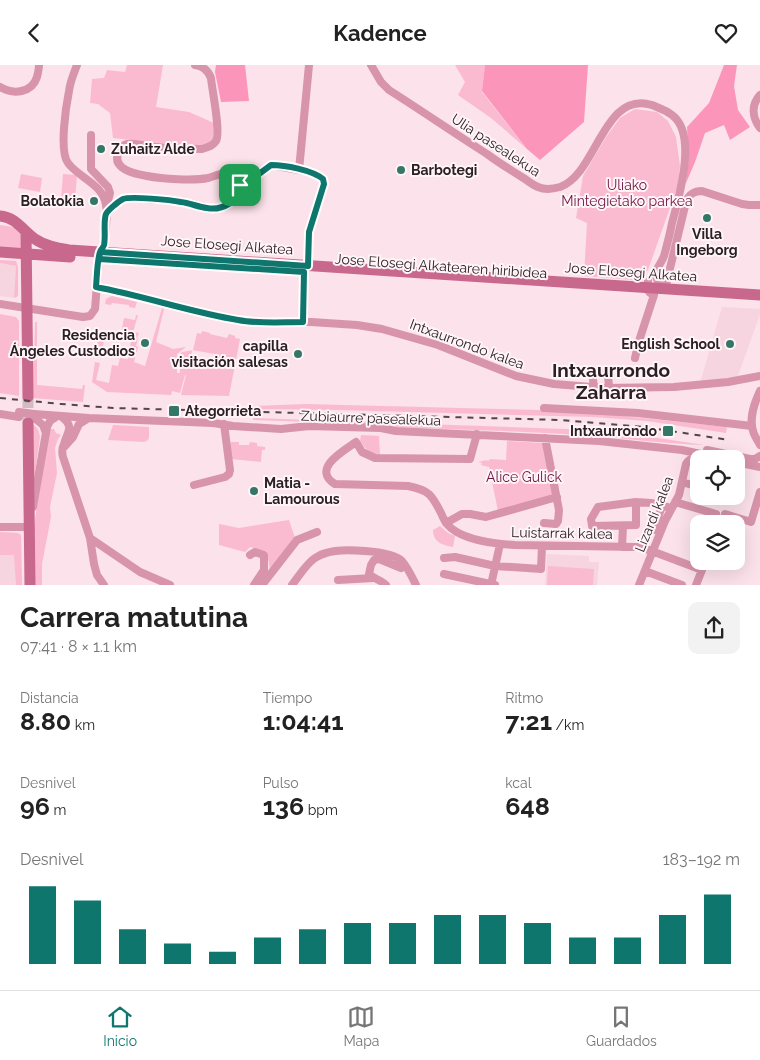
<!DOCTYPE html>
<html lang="es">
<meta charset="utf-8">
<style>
:root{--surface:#fff;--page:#f2f2f2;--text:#222;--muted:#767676;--line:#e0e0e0;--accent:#0f766e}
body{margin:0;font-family:Raleway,sans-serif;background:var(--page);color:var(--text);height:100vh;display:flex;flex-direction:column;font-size:19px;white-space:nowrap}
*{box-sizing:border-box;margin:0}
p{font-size:16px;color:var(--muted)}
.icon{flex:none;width:28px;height:28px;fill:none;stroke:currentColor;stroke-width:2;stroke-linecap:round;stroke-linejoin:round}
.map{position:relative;height:520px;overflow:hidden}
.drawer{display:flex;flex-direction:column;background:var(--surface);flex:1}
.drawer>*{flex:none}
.buttons{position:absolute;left:690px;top:385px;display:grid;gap:10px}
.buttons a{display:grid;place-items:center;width:55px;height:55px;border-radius:10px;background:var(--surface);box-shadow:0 5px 20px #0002;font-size:25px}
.pin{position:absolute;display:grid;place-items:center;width:42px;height:42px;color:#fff;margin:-21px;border-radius:10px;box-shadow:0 2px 8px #0006}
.round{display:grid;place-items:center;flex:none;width:52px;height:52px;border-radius:10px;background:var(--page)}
.head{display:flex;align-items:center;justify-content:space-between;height:85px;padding:0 20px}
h1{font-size:28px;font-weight:700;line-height:38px}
.stats{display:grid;grid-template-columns:repeat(3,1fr);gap:8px;height:85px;padding:5px 20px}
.stats div{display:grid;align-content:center}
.stats b{font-size:25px;font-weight:700}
.stats small{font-size:14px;font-weight:400}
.stats p{font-size:14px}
.chart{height:140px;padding:10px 20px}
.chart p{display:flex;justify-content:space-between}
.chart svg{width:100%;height:90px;margin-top:5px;stroke:var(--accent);stroke-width:6}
header{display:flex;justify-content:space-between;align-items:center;height:65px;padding:0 20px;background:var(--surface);font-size:22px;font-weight:700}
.menu{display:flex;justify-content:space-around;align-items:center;height:70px;border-top:1px solid var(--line);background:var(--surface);font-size:14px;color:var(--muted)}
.menu a{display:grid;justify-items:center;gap:2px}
.menu .current{color:var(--accent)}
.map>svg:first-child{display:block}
</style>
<header><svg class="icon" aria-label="back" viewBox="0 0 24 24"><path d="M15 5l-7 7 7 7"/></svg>Kadence<svg class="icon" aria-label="heart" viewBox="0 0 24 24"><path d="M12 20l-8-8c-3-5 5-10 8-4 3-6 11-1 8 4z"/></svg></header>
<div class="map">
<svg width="760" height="520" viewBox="0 0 760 520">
<rect width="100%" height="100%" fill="#fce2ea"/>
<path fill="#f7d5e0" d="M0,195l16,1 2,6v29l-1,1 -3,1 -14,-2z
M722,242l38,2v5l-22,62 -38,7z
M0,467l19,1 1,1 1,3 1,48h-22z
M547,489l42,2v6h10l-2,23h-52z"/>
<path fill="#fabbd0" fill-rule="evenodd" d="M127,0h36l-7,42 33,5 25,11 -1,18 -6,4h-9l-30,-1 -55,-6 -3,-25 -12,-9 -8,-1 2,-24 12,-1 3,-8 18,2z
M455,0h30l-3,27 45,57 -36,-31 -33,-23 7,-13z
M635,44l22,3 11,9 8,16 4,29 -2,19 -30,85 -6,7 -8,3 -50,-4 3,-53 -11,-5 7,-42 23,-39 14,-19z
M21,109l21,4 -2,14 -22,-4z
M63,109l14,1 -2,25 -14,-1z
M0,160l13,2 7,4 2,17h-22z
M0,195l16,1 2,6v29l-4,2 2,-32 -16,-3z
M112,231l25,6 -2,6 -6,-1v-2l-17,-2 -1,2 -6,-1 1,-5z
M162,243l2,1 -8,33 17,7 13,-2 -9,7v19h3v-19l2,-2 11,-2 4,-17 4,1 1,-3 8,2v1l17,4 2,-4 6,2v2l5,1 -11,57 -48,-1 5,-20h-1l-5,18 -8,-2 -1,4 -64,-3 -15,-10 3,-20 5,1 -4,17 13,3 3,-18 6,1 2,-8 8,1 3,-18 -11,-2 4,-21 11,2 1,-5h2l-5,17 6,1 -2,5 1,1 -2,7 2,1 -4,15 11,4zM192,285l23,4 -1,8 -23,-4z
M0,249l16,3 3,4v75l-19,-3z
M35,257h2v63l45,4 1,-4h2l-2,17 -51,-4 -1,-41 3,-1z
M99,266l5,4 9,2v5l-9,-1 -4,17 -5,-1z
M306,339l232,6 58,3 131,14 -1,6 -79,-12 -54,-4 -256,-7 -84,-1 1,-3z
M253,353l341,12 64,8 46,7c-37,-1 -73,-6 -110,-9 -66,-5 -132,-6 -198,-9l-1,-2 -142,-5z
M32,359c6,3 7,7 8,13l-7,51z
M113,360l36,2v10l-1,3 -4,2 -36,-2z
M49,364h5l2,4 5,2 -3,4 -3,9 2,25 -7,34 1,10 -9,47v21h-8v-59z
M361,370l18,1 1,19c-9,-1 -15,-6 -20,-14z
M507,376l35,2 12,52 -56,16 -9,-44 -8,-2 1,-2 -4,-1 9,-2 1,1 2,-2 16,1z
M231,377h8v3h10l1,-3 7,1v3l8,1v3h-3l-1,12 -30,-3 -1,-15z
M289,455l6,18 -25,32 -3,-18 -17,-5 -5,5 -26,-7v-21l20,4z
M440,461l8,7 7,3 -2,11c-11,-2 -20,-5 -20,-17z
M0,467l17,1 4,2 1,50h-6l-2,-30h-14z
M548,501l46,3 -1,16h-46z"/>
<path fill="#fc95ba" d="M216,0h29l4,36 -28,1 -6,-30z
M485,0h103l-4,57 -44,38 -13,-11 -45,-58z
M724,0h13l-3,21 4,24 12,17 -20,13 -6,-15 -19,8 -10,29 -9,21 3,-26 -2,-30 22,-24z"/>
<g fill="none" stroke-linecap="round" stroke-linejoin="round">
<path stroke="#d2bbc2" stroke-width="11" stroke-dasharray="11 5.5" stroke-linecap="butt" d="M28,332v26"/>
<path stroke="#d794ab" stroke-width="5.5" d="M303,257l1,-50"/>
<path stroke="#d794ab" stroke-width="8" d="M371,0l10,17 8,8c33,21 65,43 98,64 12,9 25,17 38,25 4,3 8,6 13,8 7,3 15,2 22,0 37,-13 43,-97 92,-82 7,3 14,5 20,10 26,19 7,82 0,108 -2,11 -5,22 -8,33 -2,6 -7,11 -8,17 0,7 3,12 9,16l21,-87c3,-8 8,-11 16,-11l40,13 7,1h11
M0,22c13,8 32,6 37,-10 1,-4 2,-8 2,-12
M760,30c-9,10 -8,22 0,33
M91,70v34l17,18 2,6 -3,12
M299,105c10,2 23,3 25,14l-15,48 -1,34
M241,120l6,-2 24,-18 28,5 10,-105
M106,150c5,-6 10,-13 17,-16 7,-2 15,0 22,0 12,1 23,1 34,2 20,2 36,16 54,0 9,-7 10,-19 0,-26 -7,-5 -17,1 -25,3 -14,3 -46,1 -61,-2 -12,-2 -37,-7 -28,-25 1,-3 4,-6 8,-7 9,-2 20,3 30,3 15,2 30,1 45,2 6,-2 11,-3 14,-8 5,-9 -4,-51 -5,-63 -3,-8 -8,-12 -16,-13
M96,221l104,26 40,9 33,1h38l46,3 25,4 56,16 78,31 38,8 50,4 70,-1 54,-5 32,-6
M0,239l83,13 7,-1 5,-7 4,-50c1,-6 4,-10 5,-15 1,-8 4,-31 2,-39 -3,-21 -27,-27 -38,-42 -9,-12 -2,-57 1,-72 1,-9 5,-18 8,-26
M635,293l4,-17 15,-46c-7,-2 -7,-7 -6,-14
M594,323l-2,-17 16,3 1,14
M760,326c-6,13 -12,29 -6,43 2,4 4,7 6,11
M544,343l94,5 114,13
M0,349l19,3
M34,349l55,4 124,5 20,3 48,3 28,-3 72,2 15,3 203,10 83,9 42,9
M33,352l10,8 3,8
M62,352c13,10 5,15 2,27 -2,4 -2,9 -1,13l27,81 4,26 3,11 7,10
M356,377c-13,9 -45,27 -21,42l73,2c21,4 24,9 33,27 2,4 3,8 6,11 13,16 49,20 68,21l122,2 12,3 53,20 -6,15
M356,377l6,10 13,6 95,1 7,-25
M65,381l8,-9 6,-13 8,-5
M707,385l43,9h5l5,-3
M736,397l24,5
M682,417l17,5
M194,420l31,-8 4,-3 1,-4 -6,-46
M636,437l-38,5 -7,12 1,7 44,-1v-23l15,1 20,5
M675,437l41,12
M33,442l14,-80 3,-6 6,-4
M725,449l26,8 9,-30
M446,458l16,-9h8l16,3 71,-20
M544,458l12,1 2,-3 1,-11 -14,-72
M0,462h30v-3
M654,465l8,-24
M90,473l50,34 30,13
M622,482l1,-21
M250,490l5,-3 9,3v15l-10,15
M444,493l11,-1 40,9 46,3 1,-23
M645,506l37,14
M444,509l51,11
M338,515l35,-2
M262,520l35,-45 20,-8
M292,520c7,-9 14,-21 23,-27 3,-2 7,-4 11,-5 14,-5 65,-3 76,8 6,7 10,16 14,24
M386,520c-5,-5 -12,-6 -17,-11l2,-9 3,-5 5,-1 22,9
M491,520l9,-41
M639,520l26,-64 14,-26 7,-31c4,-7 10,-7 17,-7"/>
<path stroke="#c8688c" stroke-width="11" d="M0,151c16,1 23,15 35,23 10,7 22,9 34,11l691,45
M26,167l2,165
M0,187l70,5
M28,358l2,162"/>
<path stroke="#53464a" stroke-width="2" stroke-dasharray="6 6" stroke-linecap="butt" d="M0,333l61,6 52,4 448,12 84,7 84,13"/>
<path stroke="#d794ab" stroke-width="8" d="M19,347l15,2"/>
</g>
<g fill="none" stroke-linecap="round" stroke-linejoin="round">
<defs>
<path id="route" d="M240,120c0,16 -18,26 -33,23 -9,-1 -17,-5 -26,-6 -10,-2 -50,-6 -58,-3 -4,2 -15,11 -17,15 -3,7 0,23 -2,31 -2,5 -2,2 -4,7 -3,9 -3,24 -4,35 48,9 94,25 142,33 21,4 44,2 65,2l1,-50 -205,-13 1,-7 208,14 1,-34 15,-48 -1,-5c-11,-9 -38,-14 -52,-14l-24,18 -7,2"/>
</defs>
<use href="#route" stroke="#fff" stroke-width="10"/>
<use href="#route" stroke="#0f766e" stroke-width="6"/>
</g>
<g fill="#347769" stroke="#fff4f7" stroke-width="2">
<circle cx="101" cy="84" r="5"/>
<circle cx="401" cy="105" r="5"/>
<circle cx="94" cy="136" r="5"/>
<circle cx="707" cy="153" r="5"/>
<circle cx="145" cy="278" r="5"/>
<circle cx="730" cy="279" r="5"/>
<circle cx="298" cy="289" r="5"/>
<rect x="168" y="340" width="12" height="12" rx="2.5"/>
<rect x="662" y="360" width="12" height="12" rx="2.5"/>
<circle cx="254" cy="426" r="5"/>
</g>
<g text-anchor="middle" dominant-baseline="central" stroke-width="4" stroke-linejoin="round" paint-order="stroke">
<g font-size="14" fill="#2b2124" stroke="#fff4f7">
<text transform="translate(496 80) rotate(33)">Ulia pasealekua</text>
<text transform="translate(227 180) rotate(4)">Jose Elosegi Alkatea</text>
<text transform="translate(441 201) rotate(4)">Jose Elosegi Alkatearen hiribidea</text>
<text transform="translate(631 207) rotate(4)">Jose Elosegi Alkatea</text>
<text transform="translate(467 279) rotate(20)">Intxaurrondo kalea</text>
<text transform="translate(371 353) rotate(2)">Zubiaurre pasealekua</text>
<text transform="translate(654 449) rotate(-68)">Lizardi kalea</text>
<text transform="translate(562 468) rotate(1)">Luistarrak kalea</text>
</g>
<g font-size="14" font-weight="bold" fill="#2b2124" stroke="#fff4f7" text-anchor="end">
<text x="111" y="84" text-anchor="start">Zuhaitz Alde</text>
<text x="411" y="105" text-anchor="start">Barbotegi</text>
<text x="84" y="136">Bolatokia</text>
<text x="707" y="169" text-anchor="middle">Villa<tspan x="707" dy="16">Ingeborg</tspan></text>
<text x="135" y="270">Residencia<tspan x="135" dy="16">Ángeles Custodios</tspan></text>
<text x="720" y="279">English School</text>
<text x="288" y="281">capilla<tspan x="288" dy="16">visitación salesas</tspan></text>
<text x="185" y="346" text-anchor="start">Ategorrieta</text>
<text x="657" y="366">Intxaurrondo</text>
<text x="264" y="418" text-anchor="start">Matia -<tspan x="264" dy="16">Lamourous</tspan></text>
</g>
<g font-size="14" fill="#6f1640" stroke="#fff4f7">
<text x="627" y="120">Uliako<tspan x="627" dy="16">Mintegietako parkea</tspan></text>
<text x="524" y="412">Alice Gulick</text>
</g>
<g font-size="19" font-weight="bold" fill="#2b2124" stroke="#fff4f7">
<text x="611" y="305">Intxaurrondo<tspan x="611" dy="22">Zaharra</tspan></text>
</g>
</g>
</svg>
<div class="buttons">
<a><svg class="icon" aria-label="locate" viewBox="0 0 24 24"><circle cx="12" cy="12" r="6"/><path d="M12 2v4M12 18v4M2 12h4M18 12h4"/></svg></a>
<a><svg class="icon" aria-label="layers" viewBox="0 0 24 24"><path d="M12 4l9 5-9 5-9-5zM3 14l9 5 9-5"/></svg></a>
</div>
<div class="pin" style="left:240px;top:120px;background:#1e9e55"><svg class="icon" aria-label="arrive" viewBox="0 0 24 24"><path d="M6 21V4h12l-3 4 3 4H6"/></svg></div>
</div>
<section class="drawer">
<div class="head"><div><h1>Carrera matutina</h1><p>07:41 · 8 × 1.1 km</p></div><a class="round"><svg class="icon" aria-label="share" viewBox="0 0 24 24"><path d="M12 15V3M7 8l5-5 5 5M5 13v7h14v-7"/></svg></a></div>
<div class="stats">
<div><p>Distancia</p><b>8.80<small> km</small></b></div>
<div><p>Tiempo</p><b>1:04:41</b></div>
<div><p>Ritmo</p><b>7:21<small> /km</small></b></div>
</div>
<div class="stats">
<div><p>Desnivel</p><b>96<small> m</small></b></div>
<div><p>Pulso</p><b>136<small> bpm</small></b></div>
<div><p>kcal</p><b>648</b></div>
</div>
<div class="chart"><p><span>Desnivel</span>183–192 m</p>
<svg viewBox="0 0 160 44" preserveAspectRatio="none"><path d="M5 44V6M15 44V13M25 44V27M35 44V34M45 44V38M55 44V31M65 44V27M75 44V24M85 44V24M95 44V20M105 44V20M115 44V24M125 44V31M135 44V31M145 44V20M155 44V10"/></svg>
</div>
</section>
<nav class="menu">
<a class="current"><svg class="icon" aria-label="home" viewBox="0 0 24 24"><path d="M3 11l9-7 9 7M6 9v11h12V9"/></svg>Inicio</a>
<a><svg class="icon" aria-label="map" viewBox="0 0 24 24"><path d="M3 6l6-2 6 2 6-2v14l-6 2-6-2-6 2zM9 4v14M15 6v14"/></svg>Mapa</a>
<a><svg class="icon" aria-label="saved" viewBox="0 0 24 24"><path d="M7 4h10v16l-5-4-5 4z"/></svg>Guardados</a>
</nav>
